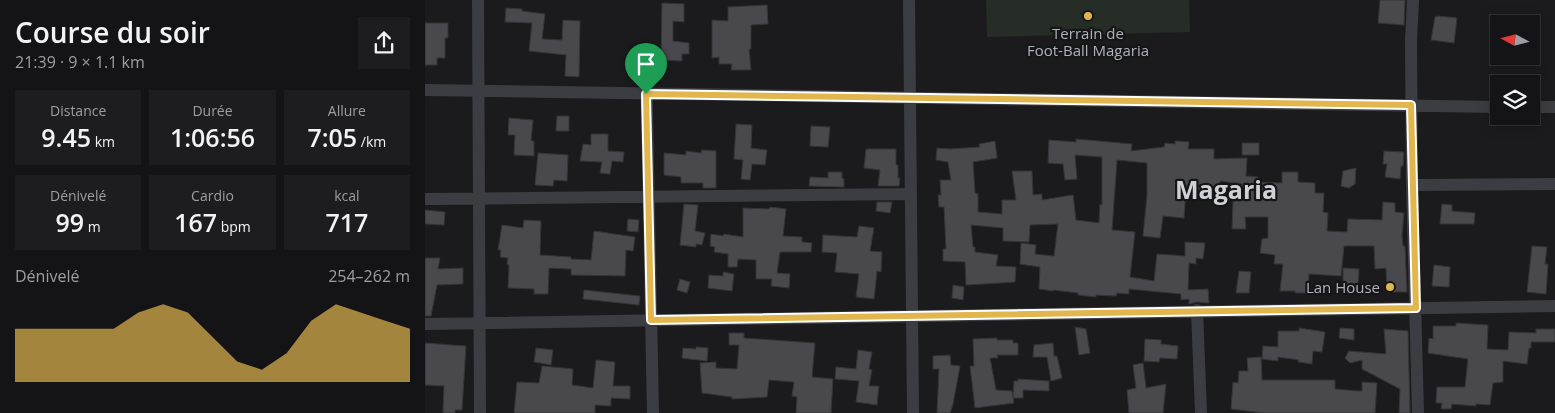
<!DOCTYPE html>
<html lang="fr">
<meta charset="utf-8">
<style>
:root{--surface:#141416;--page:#1d1d1f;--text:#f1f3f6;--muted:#9d9ea1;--line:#333335;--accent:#e2b64e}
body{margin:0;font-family:"Open Sans",sans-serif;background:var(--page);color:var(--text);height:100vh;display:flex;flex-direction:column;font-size:19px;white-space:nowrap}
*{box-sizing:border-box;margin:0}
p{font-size:16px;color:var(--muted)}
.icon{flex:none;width:28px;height:28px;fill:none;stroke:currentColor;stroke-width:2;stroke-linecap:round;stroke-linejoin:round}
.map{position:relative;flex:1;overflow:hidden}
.panel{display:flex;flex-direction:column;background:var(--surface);width:425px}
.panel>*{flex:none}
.needle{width:32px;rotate:277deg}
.fabs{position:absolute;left:1065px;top:15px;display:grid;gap:10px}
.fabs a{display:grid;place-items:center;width:50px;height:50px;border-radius:0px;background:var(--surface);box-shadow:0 2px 12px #0003,0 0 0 1px var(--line);font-size:25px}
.pin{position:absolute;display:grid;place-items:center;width:42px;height:42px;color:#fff;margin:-51px -21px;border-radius:50% 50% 50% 0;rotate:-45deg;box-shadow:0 0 5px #0007}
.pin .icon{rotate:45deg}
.round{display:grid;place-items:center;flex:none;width:52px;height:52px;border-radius:0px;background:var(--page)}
.head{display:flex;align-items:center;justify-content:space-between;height:85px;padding:0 15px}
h1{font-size:28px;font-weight:600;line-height:38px}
.metrics{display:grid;grid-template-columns:repeat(3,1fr);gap:8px;height:85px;padding:5px 15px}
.metrics div{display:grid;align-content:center;border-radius:0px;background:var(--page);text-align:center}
.metrics b{font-size:25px;font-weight:600}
.metrics small{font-size:14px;font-weight:400}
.metrics p{font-size:14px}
.chart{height:140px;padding:10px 15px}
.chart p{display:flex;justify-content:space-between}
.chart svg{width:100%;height:90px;margin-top:5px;fill:var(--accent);opacity:.7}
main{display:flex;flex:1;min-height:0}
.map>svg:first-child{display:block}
</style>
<main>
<section class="panel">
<div class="head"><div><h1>Course du soir</h1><p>21:39 · 9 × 1.1 km</p></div><a class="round"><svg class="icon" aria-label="share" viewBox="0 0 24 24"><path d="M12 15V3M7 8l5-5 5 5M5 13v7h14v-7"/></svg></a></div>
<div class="metrics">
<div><p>Distance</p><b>9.45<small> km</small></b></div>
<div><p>Durée</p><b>1:06:56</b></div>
<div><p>Allure</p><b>7:05<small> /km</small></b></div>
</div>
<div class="metrics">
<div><p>Dénivelé</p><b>99<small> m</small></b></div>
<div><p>Cardio</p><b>167<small> bpm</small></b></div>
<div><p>kcal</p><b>717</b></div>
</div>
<div class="chart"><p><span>Dénivelé</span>254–262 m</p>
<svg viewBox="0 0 160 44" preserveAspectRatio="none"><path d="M0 44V18L10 18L20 18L30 18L40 18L50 10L60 6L70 10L80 22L90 34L100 38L110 30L120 14L130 6L140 10L150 14L160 18V44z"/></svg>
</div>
</section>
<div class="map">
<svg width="1130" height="413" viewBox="0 0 1130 413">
<rect width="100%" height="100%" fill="#1b1b1d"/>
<path fill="#252d26" d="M561,0h203l1,32 -203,5z"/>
<path fill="#48484d" stroke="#353539" d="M955,0h25l-1,25 -26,-2z
M237,3l22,1v18l-11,-1v20l16,2v11h-7v7l-21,-1z
M342,5l1,19 -17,1v24h-2l2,21h-20l1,-6h-13v-7l-7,1v-38l16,1v-14z
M81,8l16,1v2l23,3 -3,25 20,1 1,-20 17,1 -1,56 -14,-1 1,-21 -37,-4 3,-28 -27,-1z
M1013,16l19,2 -3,25 -23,-3 4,-23z
M0,23h23v15h-3v20h-8v7h-12z
M132,116h12v15h-13z
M84,118l24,2 -2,21h3v15l-20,-1 1,-20h-7z
M311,124l16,1 -1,23 16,2 -2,15 -13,-1 -2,16 -9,-1 2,-19 -9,-1z
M386,126l19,1 -2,20 -18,-1z
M166,134h17v17l16,1 -1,10 -11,-1 -2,13 -10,-1 2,-11 -22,-1 3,-17 8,1z
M651,139l56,5 -1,7 33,-4 1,-4 10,1v-3l14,1 -1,7h26v10l33,-1 -1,18 12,1 -1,5 25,1v-11h16v10l17,1v10h9l-1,19 5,1 -1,18 20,1 1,-13 34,1 1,-18 12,1v9l9,1 -2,22 1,11h2l2,46h-20l-1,-24 -11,1 -1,-23h-30l-3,30 -32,-2 -1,19h-13v-2h-15l3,-27h-9l1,-9 -15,-2 2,-14 6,-1v-21h-23l1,12h-14l1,-28h7l2,-17 -22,-3 1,11 -15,1v-3h-20l-2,28 -21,-2 -3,22 -17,-2 4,-41v-32l-30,-3 -5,70 23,2 -5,45 24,4 3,-27 28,2v-14l20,1 -2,16 -7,-1v6l-7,-1 -1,27 20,-1 1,14 -12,-1 -8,2v-5l-8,1v-6l-52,-5v5l-12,-1 -1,3 -20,-1v2l-18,-2v-2l-25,-3v1l-14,-2 1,-22 -20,-3 1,-21 15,2 -1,9 19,2 4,-32 -28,1 -1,17 -26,-1v-13l-32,-3 2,22h2v5l23,3 -2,11 20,1 -1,15 -49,3 -1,-23 -22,-1v-12h3l-2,-42h-5l-1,-12h3l-1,-15h11l-3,-18 -12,-2 1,-12 13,1 30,-2 -1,-3 16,-3 2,17 -24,4 2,31 3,1v18l24,2v-14h14l-4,-29h20l1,24 9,-1v6l31,-5 3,25 23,3 1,-19 2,1v-48l-27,-2 2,24 -12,1 -2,-16 -15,-1 1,-23 27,2z
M817,143h17v12h-17z
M441,149h30v16h2v13h2l-1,8h-21l2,-16 -16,-2z
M277,150l14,1v37h-13v-5h-22v-6l-17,-2v-22l22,2v-4l15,2z
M959,151l20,1 -1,14h-2l-1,13 -15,-2 2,-13h-4z
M113,153l30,2 -1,26 -13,-1 -1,6 -18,-1z
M931,168l-1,16 -6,4 -8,-2 2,-15z
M403,172h14v6l2,1v8l-35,-1 1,-9 18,1z
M452,202h15l-2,11 -14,-2z
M259,204l14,1 -3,26 10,2 -3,12 -6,-1v3l-16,-2z
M1017,204l10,1v6l23,2 -1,11h-34z
M345,207l16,2 -3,27 19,1v5l10,1 -1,9h-31l-3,21 13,1 -1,14 -18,-2 1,-7h-16v-19l-18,-1 -1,8h-9v-13l-14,-2 1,-5 -5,-1 1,-12 12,2 1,-2 19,3v-29l26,1z
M0,210l20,2 -1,13 -19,-1z
M203,219l11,1 -1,12 -11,-1z
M99,220l17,1 -1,34 31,2v2l20,1 3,-29 41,6 -2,14 -7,-1 -1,26 -54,-1v-6l-22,-1 -1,26h-14v-5l-26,-1 1,-23 -2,-1 1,-6 -8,-1 1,-7h-3l4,-25 21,3z
M434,226l15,2 -4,23 12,1 -1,20 -4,-1 -3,28 -18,-2 3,-23 -24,-2 2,-19 -15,-1 1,-17 34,2z
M1107,246l15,1 -2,17h3l-2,30 -19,-2z
M0,258h15l-2,11 25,-1v16l-26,1 -6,31h-6z
M1009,265l16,2 -1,20 -17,-1z
M918,268l16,1 -1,16 -15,-1z
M814,271l12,1 -2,21h-13z
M298,272l11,2 -2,17 -24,-3 1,-13 14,1z
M255,279l10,3 -3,11 -10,-3z
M528,285l11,2 -1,13 -11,-2z
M159,290l56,6 -1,9 -56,-6z
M1031,323l32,2 -1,24 21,1 1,-18 27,1v-4h19v13h-24v6h-2l-2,16 -24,-3v21l-10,1 -3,22 -14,-1v2l-24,-2 -1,5h-10l1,-6h-6l1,-16h28l3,-28 -40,-6 1,-15 4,1v-13h23z
M650,327l11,2 4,24 -11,2z
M874,328l26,4 -3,20 -9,-1 -1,13 -14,-2 1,-2 -21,-3v4l-16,-2 1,-13 15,1v-16h21z
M915,328l14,1v11l-15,-2z
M959,329l24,2 2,82h-11l1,-24 -38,-20v-9l-12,3 -5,-5 4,-7 37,3z
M304,333h15v5l71,5 -3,34 21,2 -2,34h-35l1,-16 -5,-1 2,-14 -25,-2 -2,17 -35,2v-2l-30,-4 -2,-30 16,-1v6l21,1 2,-24h-10z
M572,338v2h16v3h5v12h-21l1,3h-8l6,32 16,1 1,6 1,-16h4v-2l31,2v10l-26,-1v8h-10l1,5 -39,5 -5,-42h4l-1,-27z
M720,339l16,1v4l17,2 -1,13 -17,-1 -1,4 -15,-1z
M0,343l41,3 -4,64h-7v3h-12l1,-27 -19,-1z
M628,343l1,13h3l5,22 -11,3 -4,-24h-14l1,-12z
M271,347l12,1 -1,13 -25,-3 1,-10 13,1z
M111,348l17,2 -2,15 -17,-3z
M433,350l14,2 -3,17 3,1 -3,16h10l-2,19 -21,-3 3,-21 -24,-2 1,-12 20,2z
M525,355l1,10 9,1 -7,38 -3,9h-13l2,-44h-6v-13z
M836,357l1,23h73v9l23,2h4v-9l15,1 -2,30h-111l-33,-4 2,-27 5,1 1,-12h9l-1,-13z
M171,360l19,2 -2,24h17v13l-19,-1v8l-16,-1v8h-81l3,-31 22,1 3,-17 31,3 -1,16 21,3z
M718,363l3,25 20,-4 -3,29h-34l-2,-23 9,-2 -3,-23z"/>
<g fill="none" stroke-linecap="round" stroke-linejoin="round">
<path stroke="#3c3d42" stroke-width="12" d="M53,0l2,413
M484,0l4,413
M988,0l-2,41 1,144 6,228
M221,63l7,350
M0,90l1074,17
M1106,107h24
M987,185l143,-1
M0,199l486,-5
M772,310l4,103
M0,324l1130,-18"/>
</g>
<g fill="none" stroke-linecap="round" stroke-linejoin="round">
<defs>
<path id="route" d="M221,94l765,11 5,203 -765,12z"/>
</defs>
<use href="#route" stroke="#fff" stroke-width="10"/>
<use href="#route" stroke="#e2b64e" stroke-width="6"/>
</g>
<g fill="#e2b64e" stroke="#161618" stroke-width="2">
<circle cx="663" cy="16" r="5"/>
<circle cx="965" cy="287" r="5"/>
</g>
<g text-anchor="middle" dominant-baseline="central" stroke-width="4.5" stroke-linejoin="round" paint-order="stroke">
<g font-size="15" fill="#afb2bb" stroke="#161618">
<text x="663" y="33">Terrain de<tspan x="663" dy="17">Foot-Ball Magaria</tspan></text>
<text x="955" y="287" text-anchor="end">Lan House</text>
</g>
<g font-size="25" font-weight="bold" fill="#cfd1d7" stroke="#161618">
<text x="801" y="189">Magaria</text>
</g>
</g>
</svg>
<div class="fabs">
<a><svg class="needle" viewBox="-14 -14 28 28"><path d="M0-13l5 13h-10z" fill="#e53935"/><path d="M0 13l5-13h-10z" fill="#9d9ea1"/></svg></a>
<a><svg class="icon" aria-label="layers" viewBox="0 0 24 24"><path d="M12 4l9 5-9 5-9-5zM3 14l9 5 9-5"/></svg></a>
</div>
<div class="pin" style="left:221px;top:94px;background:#1e9e55"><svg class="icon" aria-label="arrive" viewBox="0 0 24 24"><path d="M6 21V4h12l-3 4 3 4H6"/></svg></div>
</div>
</main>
